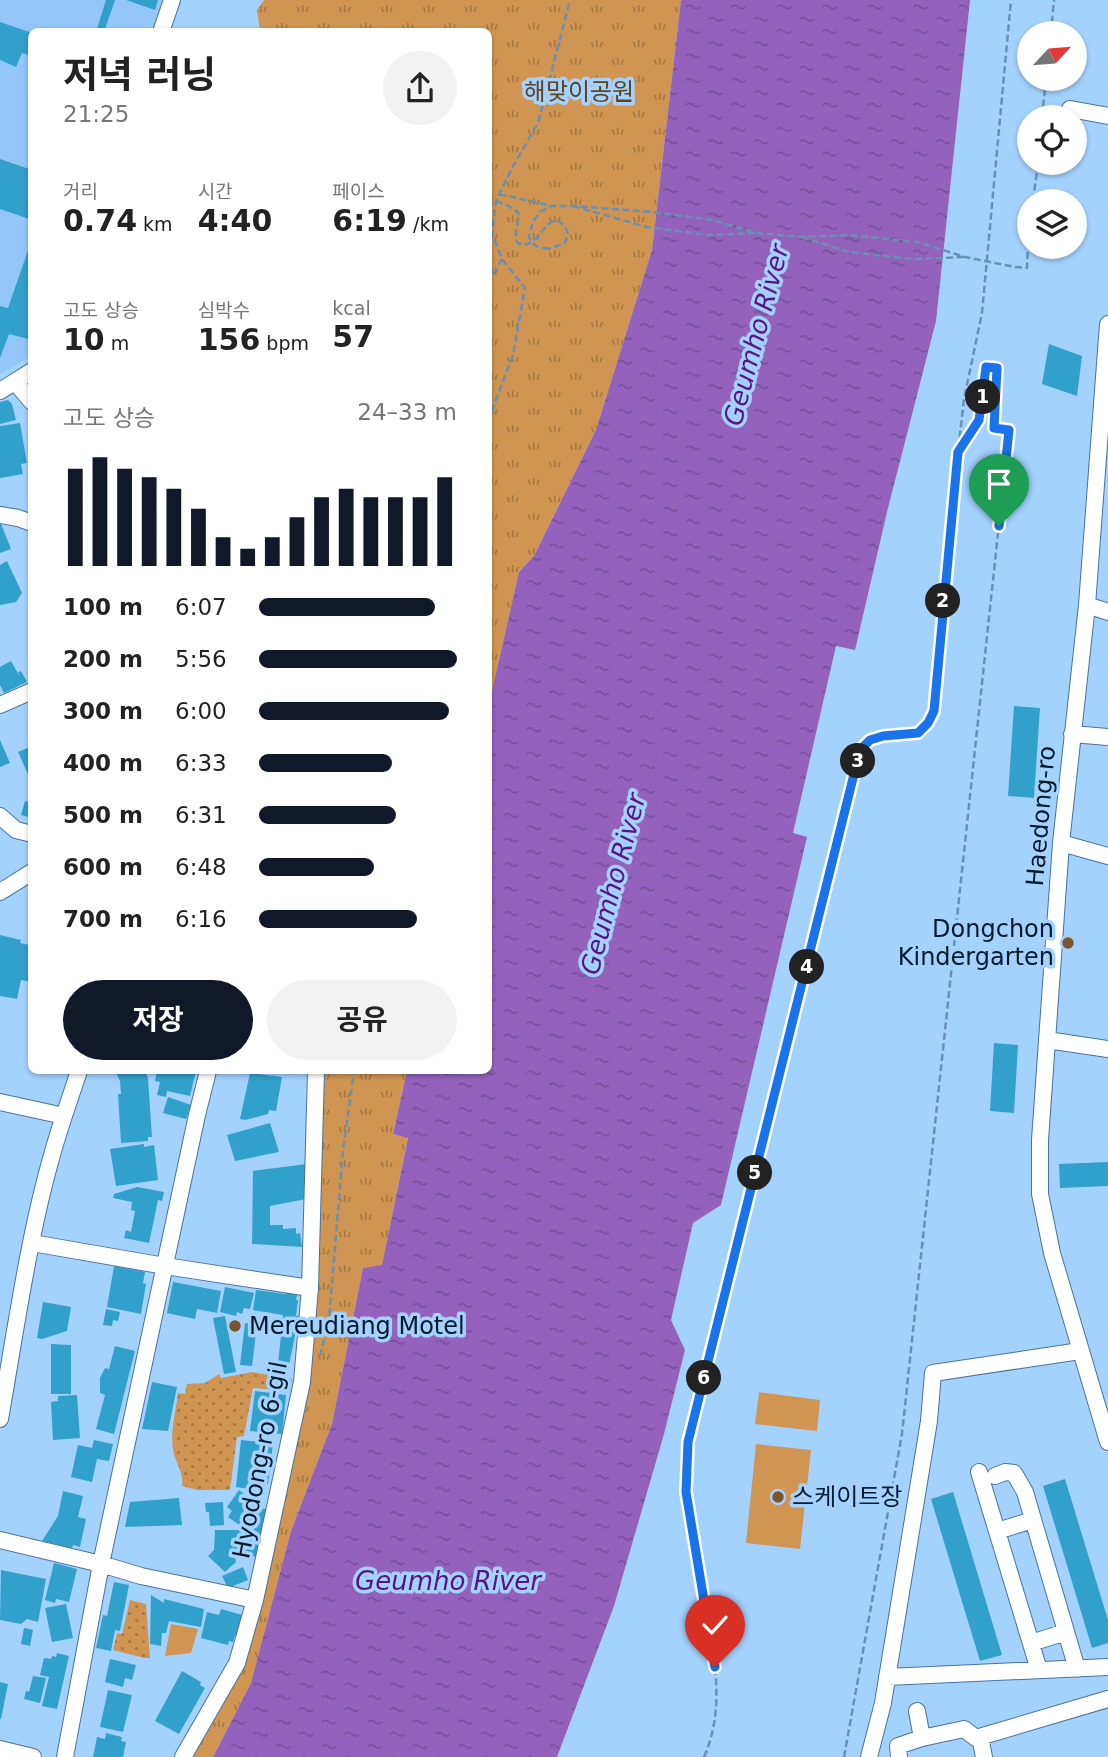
<!DOCTYPE html>
<html lang="ko">
<meta charset="utf-8">
<style>
:root{--surface:#fff;--page:#f2f2f2;--text:#222;--muted:#767676;--accent:#111827}
body{margin:0;font-family:"DejaVu Sans","Noto Sans KR",sans-serif;background:var(--page);color:var(--text);height:100vh;display:flex;flex-direction:column;font-size:26px;white-space:nowrap}
*{box-sizing:border-box;margin:0}
p{font-size:23px;color:var(--muted)}
.icon{flex:none;width:38px;height:38px;fill:none;stroke:currentColor;stroke-width:2;stroke-linecap:round;stroke-linejoin:round}
.map{position:relative;flex:1;overflow:hidden}
.drawer{position:absolute;left:28px;top:28px;width:464px;height:1046px;display:flex;flex-direction:column;background:var(--surface);border-radius:10px;box-shadow:0 2px 5px #0004}
.drawer>*{flex:none}
.needle{width:46px;rotate:64deg}
.fabs{position:absolute;left:1017px;top:21px;display:grid;gap:14px}
.fabs a{display:grid;place-items:center;width:70px;height:70px;border-radius:50%;background:var(--surface);box-shadow:0 2px 5px #0004;font-size:35px}
.pin{position:absolute;display:grid;place-items:center;width:60px;height:60px;color:#fff;margin:-72px -30px;border-radius:50% 50% 50% 0;rotate:-45deg;box-shadow:0 0 7px #0007}
.pin .icon{rotate:45deg}
.km{position:absolute;width:35px;height:35px;margin:-18px;border-radius:50%;background:#222;color:#fff;font-size:19px;line-height:35px;text-align:center}
.round{display:grid;place-items:center;flex:none;width:74px;height:74px;border-radius:37px;background:var(--page)}
.summary{display:flex;align-items:center;justify-content:space-between;height:119px;padding:0 35px}
h1{font-size:38px;font-weight:700;line-height:52px}
.metrics{display:grid;grid-template-columns:repeat(3,1fr);gap:10px;height:119px;padding:7px 35px}
.metrics div{display:grid;align-content:center}
.metrics b{font-size:30px;font-weight:700}
.metrics small{font-size:19px;font-weight:400}
.metrics p{font-size:19px}
.chart{height:196px;padding:14px 35px}
.chart p{display:flex;justify-content:space-between}
.chart svg{width:100%;height:126px;margin-top:7px;stroke:var(--accent);stroke-width:6}
.action{display:flex;gap:14px;margin-top:auto;padding:14px 35px}
.action a{flex:1;height:80px;border-radius:42px;background:var(--accent);color:#fff;font-size:28px;font-weight:700;line-height:80px;text-align:center}
.action a+a{background:var(--page);color:var(--text)}
ul{padding:0 35px;list-style:none;font-size:23px}
li{display:grid;grid-template-columns:112px 84px 1fr;align-items:center;height:52px}
li i{height:18px;border-radius:9px;background:var(--accent)}
.map>svg:first-child{display:block}
</style>
<div class="map">
<svg width="1108" height="1757" viewBox="0 0 1108 1757">
<defs>
<pattern id="grass-dots" width="8" height="8" patternUnits="userSpaceOnUse" patternTransform="scale(1.75)"><rect width="8" height="8" fill="#d09552"/><path d="M2 2h.1M6 6h.1" fill="none" stroke="#a77944" stroke-width="1.8" stroke-linecap="round"/></pattern>
<pattern id="park-tufts" width="24" height="20" patternUnits="userSpaceOnUse" patternTransform="scale(1.75)"><rect width="24" height="20" fill="#d09552"/><path d="M3 7l-1-3M5 7V3M7 7l1-3M15 17l-1-3M17 17v-4M19 17l1-3" fill="none" stroke="#a77944"/></pattern>
<pattern id="water-ripples" width="26" height="14" patternUnits="userSpaceOnUse" patternTransform="scale(1.75)"><rect width="26" height="14" fill="#9462bd"/><path d="M2 4q2-2 4 0t4 0M15 11q2-2 4 0t4 0" fill="none" stroke="#77509a"/></pattern>
</defs>
<rect width="100%" height="100%" fill="#a3d2ff"/>
<path fill="#93c7f9" d="M0,0h167l-10,31 -125,1 -1,324 -31,18z"/>
<path fill="url(#grass-dots)" d="M252,1372l40,7 -2,12 -37,-3 -9,48 -7,1 -7,53h-33l-15,-4c2,-15 -7,-23 -9,-37 -3,-18 3,-38 5,-56l7,1 2,-10 18,-1 14,-9 2,4z
M130,1600l16,4 4,54h-6l-31,-8 4,-17 5,1z"/>
<path fill="url(#park-tufts)" d="M264,0h417l-29,250 -56,180 -62,126 -15,16 -31,138v-678l-228,-1 -3,-21z
M325,1071h82l-14,63 15,3 -26,129 -19,2 -31,156 -41,107 -40,152 -38,74h-30l58,-91 50,-209 25,-229z"/>
<path fill="#d09552" d="M759,1392l61,8 -3,31 -62,-7z
M756,1444l55,6 -11,99 -54,-6z
M171,1624l27,5 -7,24 -26,3z"/>
<path fill="url(#water-ripples)" d="M681,0h289l-34,321 -49,191 -32,138 -19,-4 -43,187 14,4 -86,368 -28,18 -22,97 14,30 -21,84 -50,172 -57,151h-344l38,-74 40,-152 41,-107 31,-156 19,-3 26,-127 -15,-4 14,-63h81v-362l31,-137 15,-16 62,-126 56,-180z"/>
<path fill="#31a0ca" d="M106,0h9l-11,32h-8z
M126,0h32l-3,10z
M0,22l32,11v23l-10,-3 -6,14 -16,-7z
M0,159l32,11v50l-32,-11z
M32,239v101l-23,-6 -9,24v-52l8,2z
M1049,344l33,12 -5,40 -35,-12z
M8,400l4,4 4,16 -16,4v-22z
M20,423l7,40 -6,1 2,10 -23,4v-52z
M0,521l11,28 -11,4z
M7,561l15,32 -6,9 -16,3v-40z
M11,661l9,16 -2,-5 3,-1 6,11 -23,11 -4,-8v-18z
M1014,706l26,2 -6,90 -26,-2z
M0,740l10,23 -10,4z
M32,746v37l-14,-31z
M25,801l7,2v15l-11,-3z
M0,935l21,5 -1,3 10,2 -1,9 3,1v27l-11,-2 -4,19 -17,-3z
M994,1043l24,2 -4,68 -24,-2z
M115,1071h30l3,7 4,59h-4v4l-27,2 -3,-49h3l-1,-13z
M157,1071h39l-6,25 -23,-5 -1,6 -9,-2 3,-13 -5,-1z
M250,1073l32,4 -6,34 -7,-1 -1,4 -23,6 -5,-1z
M168,1097l23,8 -5,14 -23,-6z
M270,1123l9,29 -44,9 -8,-26z
M144,1144v3l10,-2 4,35 -42,6 -6,-37z
M1108,1162v24l-48,2 -1,-24z
M307,1164l-1,35 -36,7v19h13v4l13,-1v6l4,-1 2,14 -50,-3 1,-73z
M137,1187l27,5 -2,9 -4,-1 -9,43 -25,-5 2,-8 5,2 4,-21 -4,-1 1,-8 -19,-4 1,-4z
M114,1266l31,6 -2,11 3,1 -5,30 -34,-7z
M173,1282l48,9 -4,22 -20,-4 -2,10 -28,-6z
M225,1287l29,6 -4,16 -6,-1 -2,6 -5,-2 -1,4 -16,-4z
M286,1289l12,2 -2,9h2l-2,16h3l-10,49 -11,-1 5,-49 -30,-5 3,-20 29,4z
M43,1302l28,5 -4,24 -25,8 -5,-1z
M106,1309l14,3 -2,9 -5,-1 -1,6 -9,-1z
M225,1316l11,56 -12,2 -11,-56z
M245,1323l12,2 -5,41 -12,-1z
M51,1344l20,1v49h-20z
M115,1346l20,5 -21,83 -18,-5 9,-34 -5,-2v-15l5,-10 4,1z
M152,1382l25,5 -9,44 -26,-2z
M255,1391l31,4 -4,39 -32,-3z
M77,1395l3,43 -27,2 -2,-38 7,-1v-5z
M94,1440l19,4 -4,17 -12,-2 -5,23 -21,-5 7,-32 14,3z
M241,1440l32,3 -5,41 -17,-2 -1,7 -14,-2z
M1065,1479l43,141v23l-16,5 -49,-162z
M239,1490l18,14 -16,22 -13,-9 4,-6 -5,-4z
M63,1491l20,5 -5,21 8,2 -6,28 -7,-2 -1,3 -30,-7 16,-25z
M953,1492l49,163 -22,6 -49,-162z
M179,1498l3,27 -57,2 5,-25z
M223,1502l1,23 -14,1 -1,-14h-3l-1,-9z
M257,1508l9,1 -8,48 -24,-4 2,9 -11,10 -17,-16 6,-6 1,-20h28z
M54,1563l23,6 -8,33 -13,-3 -1,4 -10,-3z
M243,1567l5,13 -20,8 -6,-12z
M1,1570l45,9 -8,43 -11,-3 -6,5 -21,-4z
M114,1582l15,3 -9,46 -5,-1 -4,21 -15,-3 7,-33 4,1z
M151,1595l13,8v-4l40,10 -3,18 -32,-6 -3,12h-4l-1,13 -11,-2z
M66,1604l7,34 -21,4 -7,-34z
M221,1609l21,6 -4,21 -3,-1 -2,7 -4,-1 -1,4 -27,-7 6,-26 12,3z
M24,1628l9,2 -3,16 -9,-2z
M57,1653l12,3 -12,53 -15,-3 7,-29 -9,-2 4,-17 7,1 1,-3 4,1z
M110,1659l26,6 -4,15 -7,-2 -2,9 -18,-5z
M182,1671l19,11 -1,3 5,3 -26,46 -24,-13z
M33,1676l13,2 -6,25 -16,-4 2,-8 3,1z
M0,1682l8,2 -7,35h-1z
M108,1690l24,5 -9,37 -23,-5z
M106,1733l16,4 -1,4 5,1 -3,15h-30l4,-20 8,2z"/>
<g fill="none" stroke-linecap="round" stroke-linejoin="round">
<defs>
<path id="minor" d="M161,32l11,-32
M1070,109l38,7
M1108,324l-21,281 -26,238 -21,297v54l12,59 56,189
M15,382l17,20
M0,391l32,-20
M0,515l18,3 14,5
M1087,605l21,7
M0,705l32,-14
M1072,734l36,3
M0,816l16,14 16,4
M1061,843l47,13
M0,892l32,-20
M1047,1040l61,9
M0,1102l64,14c-33,98 -46,202 -64,303
M64,1116l15,-45
M32,1243l133,23 145,22
M979,1472l60,198
M995,1476l10,-4 9,1 11,19 52,177
M997,1531l36,-11
M0,1540l101,24 40,12 114,24
M1031,1643l35,-11
M887,1677l221,-10
M917,1711l5,27
M980,1737l4,20
M0,1749l33,8
M65,1757l36,-193 96,-449 11,-44
M183,1757l54,-94 18,-63 47,-218 8,-94 6,-217
M869,1757l14,-54 46,-282 4,-48 147,-22
M899,1757l-1,-11 24,-8 42,-9 12,9 132,-39"/>
</defs>
<use href="#minor" stroke="#48739c" stroke-width="18"/>
<path stroke="#6b90b3" stroke-width="2.5" stroke-dasharray="7 3.5" stroke-linecap="butt" d="M1051,33l3,-33
M1042,117l4,-38
M499,194l53,12
M496,201c39,14 15,15 21,41 22,16 32,-47 51,-9l-3,10 -16,6
M1033,201l5,-38
M573,206l74,21 62,8 47,-2
M802,237l47,15 64,7 52,-2
M1015,267l12,1 2,-44
M488,283l14,-24
M488,421l25,-66 12,-67 -23,-29 -10,-26 4,-32 16,-33 26,-45 32,-123
M320,1356l9,-36 14,-169 11,-80
M704,1757c13,-30 14,-58 11,-90l-29,-175 2,-50 173,-692 10,-10 12,-4 35,-3 10,-10 6,-12 24,-259 6,-53 18,-86 29,-313
M844,1757l58,-323 107,-1004 -15,-2 3,-60 -10,-1 -7,53 -20,29"/>
<use href="#minor" stroke="#fff" stroke-width="16"/>
<path stroke="#6b90b3" stroke-width="2.5" stroke-dasharray="7 3.5" stroke-linecap="butt" d="M549,249l-13,-3 -5,-5 -2,-5 4,-14 7,-10 12,-6h21l79,6 61,8 43,13 46,4 46,-2 70,7 47,15 50,10"/>
</g>
<g fill="none" stroke-linecap="round" stroke-linejoin="round">
<defs>
<path id="route" d="M715,1667l-29,-175 2,-50 172,-692 10,-10 13,-4 35,-3 10,-10 6,-12 24,-259 21,-32 7,-53 11,1 -3,60 15,2 -10,96"/>
</defs>
<use href="#route" stroke="#fff" stroke-width="14"/>
<use href="#route" stroke="#1a73e8" stroke-width="9"/>
</g>
<g fill="#79562e" stroke="#a3d2ff" stroke-width="2.5">
<circle cx="1068" cy="943" r="7"/>
<circle cx="235" cy="1326" r="7"/>
<circle cx="778" cy="1497" r="7"/>
</g>
<g text-anchor="middle" dominant-baseline="central" stroke-width="7" stroke-linejoin="round" paint-order="stroke">
<g font-size="24" fill="#62421c" stroke="#a3d2ff">
<text x="579" y="92">해맞이공원</text>
</g>
<g font-size="24" fill="#081a2a" stroke="#a3d2ff">
<text transform="translate(1041 816) rotate(-85)">Haedong-ro</text>
<text transform="translate(260 1460) rotate(-79)">Hyodong-ro 6-gil</text>
</g>
<g font-size="24" fill="#081a2a" stroke="#a3d2ff" text-anchor="start">
<text x="1054" y="929" text-anchor="end">Dongchon<tspan x="1054" dy="28">Kindergarten</tspan></text>
<text x="249" y="1326">Mereudiang Motel</text>
<text x="792" y="1497">스케이트장</text>
</g>
<g font-size="26" font-style="italic" fill="#5a1284" stroke="#a3d2ff">
<text transform="translate(756 335) rotate(-75)">Geumho River</text>
<text transform="translate(613 884) rotate(-75)">Geumho River</text>
<text x="448" y="1581">Geumho River</text>
</g>
</g>
</svg>
<div class="fabs">
<a><svg class="needle" viewBox="-14 -14 28 28"><path d="M0-13l5 13h-10z" fill="#e53935"/><path d="M0 13l5-13h-10z" fill="#767676"/></svg></a>
<a><svg class="icon" aria-label="locate" viewBox="0 0 24 24"><circle cx="12" cy="12" r="6"/><path d="M12 2v4M12 18v4M2 12h4M18 12h4"/></svg></a>
<a><svg class="icon" aria-label="layers" viewBox="0 0 24 24"><path d="M12 4l9 5-9 5-9-5zM3 14l9 5 9-5"/></svg></a>
</div>
<div class="pin" style="left:999px;top:526px;background:#1e9e55"><svg class="icon" aria-label="arrive" viewBox="0 0 24 24"><path d="M6 21V4h12l-3 4 3 4H6"/></svg></div>
<div class="pin" style="left:715px;top:1667px;background:#d93025"><svg class="icon" aria-label="check" viewBox="0 0 24 24"><path d="M5 12l5 5 9-10"/></svg></div>
<b class="km" style="left:983px;top:397px">1</b>
<b class="km" style="left:943px;top:601px">2</b>
<b class="km" style="left:858px;top:761px">3</b>
<b class="km" style="left:807px;top:967px">4</b>
<b class="km" style="left:755px;top:1173px">5</b>
<b class="km" style="left:704px;top:1378px">6</b>
<section class="drawer">
<div class="summary"><div><h1>저녁 러닝</h1><p>21:25</p></div><a class="round"><svg class="icon" aria-label="share" viewBox="0 0 24 24"><path d="M12 15V3M7 8l5-5 5 5M5 13v7h14v-7"/></svg></a></div>
<div class="metrics">
<div><p>거리</p><b>0.74<small> km</small></b></div>
<div><p>시간</p><b>4:40</b></div>
<div><p>페이스</p><b>6:19<small> /km</small></b></div>
</div>
<div class="metrics">
<div><p>고도 상승</p><b>10<small> m</small></b></div>
<div><p>심박수</p><b>156<small> bpm</small></b></div>
<div><p>kcal</p><b>57</b></div>
</div>
<div class="chart"><p><span>고도 상승</span>24–33 m</p>
<svg viewBox="0 0 160 44" preserveAspectRatio="none"><path d="M5 44V10M15 44V6M25 44V10M35 44V13M45 44V17M55 44V24M65 44V34M75 44V38M85 44V34M95 44V27M105 44V20M115 44V17M125 44V20M135 44V20M145 44V20M155 44V13"/></svg>
</div>
<ul>
<li><b>100 m</b>6:07<i style="width:89%"></i></li>
<li><b>200 m</b>5:56<i style="width:100%"></i></li>
<li><b>300 m</b>6:00<i style="width:96%"></i></li>
<li><b>400 m</b>6:33<i style="width:67%"></i></li>
<li><b>500 m</b>6:31<i style="width:69%"></i></li>
<li><b>600 m</b>6:48<i style="width:58%"></i></li>
<li><b>700 m</b>6:16<i style="width:80%"></i></li>
</ul>
<div class="action"><a>저장</a><a>공유</a></div>
</section>
</div>
